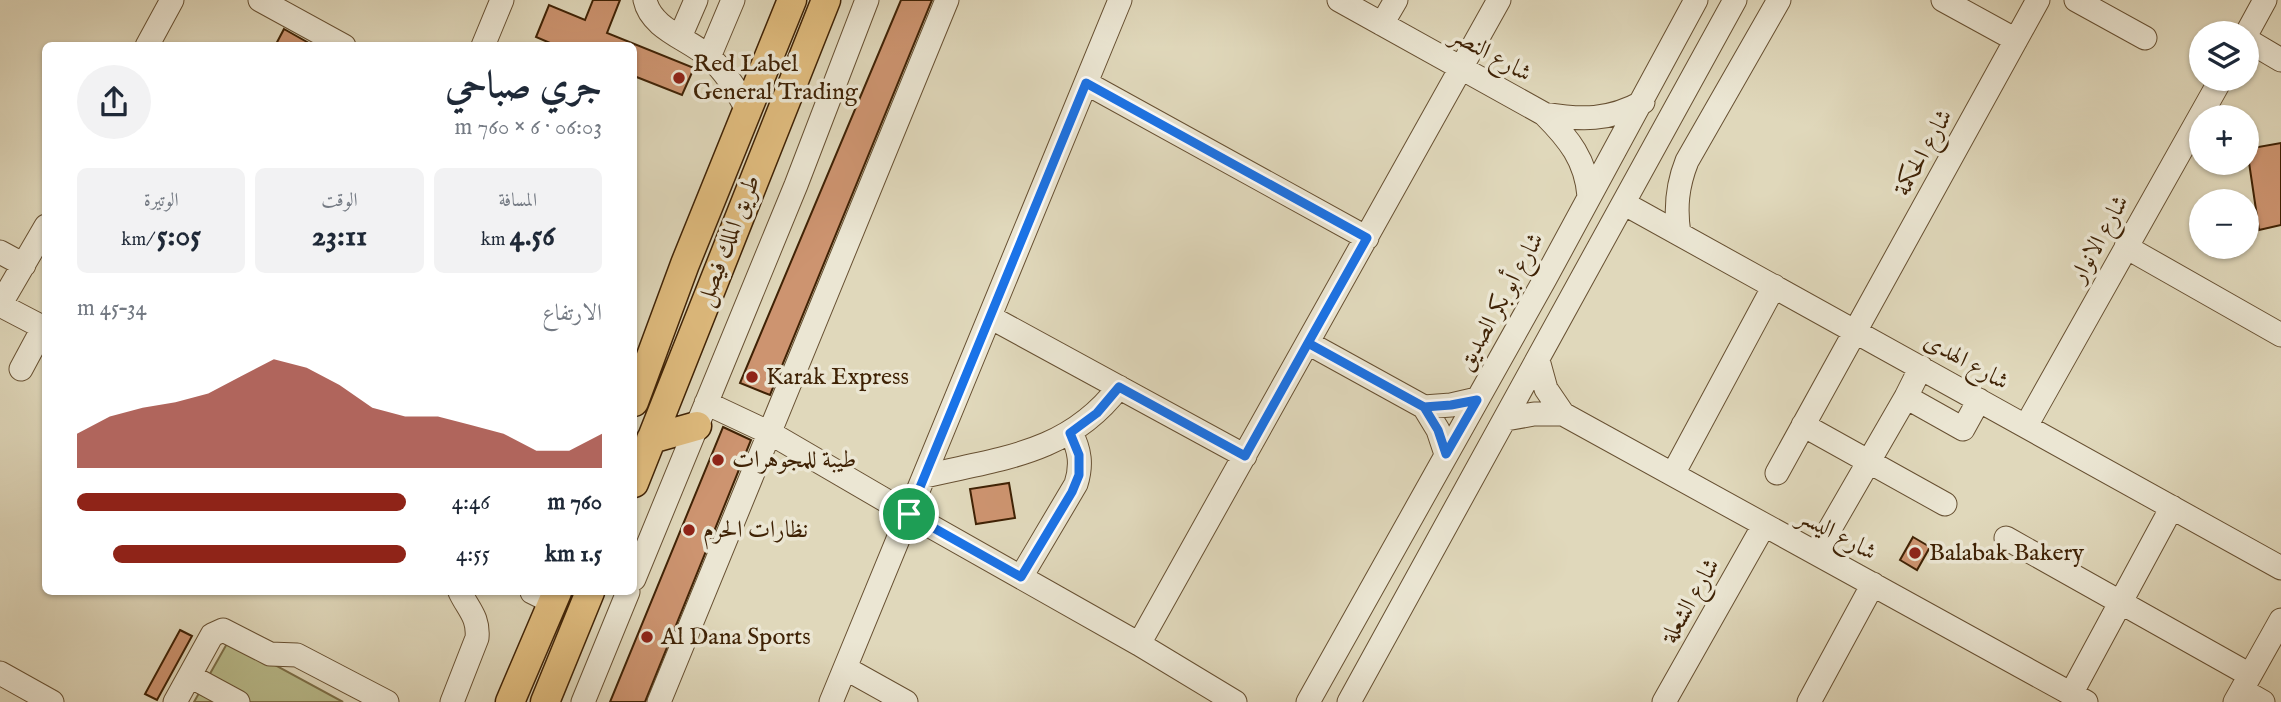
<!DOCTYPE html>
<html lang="ar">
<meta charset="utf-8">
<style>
:root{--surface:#fff;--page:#f2f2f3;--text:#1f2937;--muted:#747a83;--accent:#8f2418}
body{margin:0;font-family:"IM FELL English",Amiri,serif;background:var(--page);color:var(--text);direction:rtl;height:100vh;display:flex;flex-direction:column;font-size:26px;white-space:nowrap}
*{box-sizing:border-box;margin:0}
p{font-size:23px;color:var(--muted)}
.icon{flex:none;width:38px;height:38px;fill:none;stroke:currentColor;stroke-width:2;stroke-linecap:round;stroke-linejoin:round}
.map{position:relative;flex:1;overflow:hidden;direction:ltr}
.panel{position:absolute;left:42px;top:42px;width:595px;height:553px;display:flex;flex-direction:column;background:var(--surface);border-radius:10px;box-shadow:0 2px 5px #0004;direction:rtl}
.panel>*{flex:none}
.buttons{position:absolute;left:2189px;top:21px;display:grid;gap:14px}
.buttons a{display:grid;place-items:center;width:70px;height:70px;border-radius:50%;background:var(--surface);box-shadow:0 2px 5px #0004;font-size:35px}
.pin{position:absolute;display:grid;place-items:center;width:60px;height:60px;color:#fff;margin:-30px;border:4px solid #fff;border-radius:50%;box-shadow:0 2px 7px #0007}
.round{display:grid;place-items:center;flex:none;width:74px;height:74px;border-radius:37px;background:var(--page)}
.overview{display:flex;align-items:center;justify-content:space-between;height:119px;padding:0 35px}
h1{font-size:38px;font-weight:700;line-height:52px}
.figures{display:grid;grid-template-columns:repeat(3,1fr);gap:10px;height:119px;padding:7px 35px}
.figures div{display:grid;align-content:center;border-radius:10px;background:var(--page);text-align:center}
.figures b{font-size:30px;font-weight:700}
.figures small{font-size:19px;font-weight:400}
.figures p{font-size:19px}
.chart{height:196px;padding:14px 35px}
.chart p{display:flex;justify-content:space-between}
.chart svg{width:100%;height:126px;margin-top:7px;fill:var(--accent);opacity:.7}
ul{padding:0 35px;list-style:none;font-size:23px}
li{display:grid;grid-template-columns:112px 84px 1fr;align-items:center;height:52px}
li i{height:18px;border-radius:9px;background:var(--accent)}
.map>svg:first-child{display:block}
</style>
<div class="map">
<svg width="2281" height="702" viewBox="0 0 2281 702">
<rect width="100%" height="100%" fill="#e0d8bb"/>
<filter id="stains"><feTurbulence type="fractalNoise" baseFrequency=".00286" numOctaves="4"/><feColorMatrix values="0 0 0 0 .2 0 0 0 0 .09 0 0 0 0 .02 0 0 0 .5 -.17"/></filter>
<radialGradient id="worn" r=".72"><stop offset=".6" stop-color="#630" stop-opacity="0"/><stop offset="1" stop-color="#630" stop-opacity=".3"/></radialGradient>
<path fill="#b9bc8c" stroke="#7c6f48" stroke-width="2" d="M229,640l114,62h-149z"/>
<path fill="#cd9470" stroke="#3f2205" stroke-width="2" d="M593,0h27l-13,33 87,35 -12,27 -48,-19v-30h-77l-21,-9 13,-32 36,15z
M901,0h31l-162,395 -30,-12z
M284,29l30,17h-39z
M2281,143v82l-22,5 -12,-81z
M723,427l28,13 -106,262h-35z
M1009,483l6,35 -39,6 -6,-35z
M1913,537l17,10 -13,23 -17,-10z
M180,630l12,6 -35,64 -12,-6z"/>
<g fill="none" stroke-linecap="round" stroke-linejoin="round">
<defs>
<path id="minor" d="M260,0l84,46
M645,0c6,29 44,39 64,57 17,15 28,33 38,53
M1339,0l205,114c25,25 42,46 45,82
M1943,0l73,40
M2076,0l69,38
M1382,24l14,-24
M2247,33l18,-33
M680,37l16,-37
M2247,40l34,20
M147,46l25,-46
M483,46l19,-46
M709,57l24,-57
M1086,83l281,155
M1544,114c37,6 65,7 99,-12
M1625,204l656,364
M1679,234c-4,-26 -2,-48 8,-73l92,-161
M2126,247l155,88
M0,252l24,13
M0,305l46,-79
M0,305l46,24
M990,317l255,139
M1308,343l116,64 14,23 8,24
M1538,360l8,29 17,25 523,288
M21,369l22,-41
M1906,397l57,32 16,-29
M706,403l64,30 139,81 230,130 96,58
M1424,407l27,-2 26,-6
M1506,419l28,-5h29
M1803,425l142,79
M2026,426l195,-347
M1777,473l261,-473
M1673,474l101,-188
M925,476c76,-18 143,-22 194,-89
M2006,538l244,137
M1816,553l90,-156 15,-30
M1021,577l55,-93c6,-19 4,-34 -5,-51
M634,579l162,-394 71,-185
M532,592l20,10
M1139,644l360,-644
M845,668l61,34
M0,673l52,29
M190,676l48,26
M2242,690l21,12
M2071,694l101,-187
M175,702l37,-67 11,-5 47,24 27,1 90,47
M452,702l25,-64c2,-21 -9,-29 -17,-46
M583,702l45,-110
M659,702l288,-702
M831,702l289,-702
M1308,702l237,-423 151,-279
M1349,702l386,-702
M1664,702l100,-177
M1809,702l64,-118
M2235,702l46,-82"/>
<path id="major" d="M634,402l51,-138 107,-264
M651,439l46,-13
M634,483l192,-483
M510,702l47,-110
M545,702l45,-110"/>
</defs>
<use href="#minor" stroke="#675032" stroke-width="25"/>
<use href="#major" stroke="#3f2205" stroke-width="31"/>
<use href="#minor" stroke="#ebe6d3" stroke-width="23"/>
<use href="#major" stroke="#e0bc7e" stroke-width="28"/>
</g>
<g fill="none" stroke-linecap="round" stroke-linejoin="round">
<defs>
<path id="route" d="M909,514l112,63 51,-85 7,-17v-20l-9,-22 27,-20 22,-26 126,69 63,-113 116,64 27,-2 26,-5 -31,54 -8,-24 -14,-23 -116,-64 59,-105 -281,-155 -177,431"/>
</defs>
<use href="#route" stroke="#fff" stroke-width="14"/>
<use href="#route" stroke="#1a73e8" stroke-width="9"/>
</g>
<g fill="#8f2418" stroke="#ebe6d3" stroke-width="2.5">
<circle cx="679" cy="78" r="7"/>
<circle cx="752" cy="377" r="7"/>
<circle cx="718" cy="460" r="7"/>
<circle cx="689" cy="530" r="7"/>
<circle cx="1915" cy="553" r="7"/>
<circle cx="647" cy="637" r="7"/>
</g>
<g text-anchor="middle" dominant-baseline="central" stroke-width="7" stroke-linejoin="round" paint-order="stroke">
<g font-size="24" fill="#3f2205" stroke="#ebe6d3">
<text transform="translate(1491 55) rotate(29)">شارع النصر</text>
<text transform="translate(1924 153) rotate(-61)">شارع الحكمة</text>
<text transform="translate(2100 239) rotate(-61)">شارع الانوار</text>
<text transform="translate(729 241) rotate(-69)">طريق الملك فيصل</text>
<text transform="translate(1501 302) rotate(-61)">شارع أبو بكر الصديق</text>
<text transform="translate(1966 362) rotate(29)">شارع الهدى</text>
<text transform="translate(1837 535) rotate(28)">شارع اليسر</text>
<text transform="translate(1691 601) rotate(-60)">شارع الشعلة</text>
</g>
<g font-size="24" fill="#3f2205" stroke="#ebe6d3" text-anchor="start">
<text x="693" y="64">Red Label<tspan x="693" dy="28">General Trading</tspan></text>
<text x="766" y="377">Karak Express</text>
<text x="732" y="460">طيبة للمجوهرات</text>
<text x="703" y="530">نظارات الحرم</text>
<text x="1929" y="553">Balabak Bakery</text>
<text x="661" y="637">Al Dana Sports</text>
</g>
</g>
<rect width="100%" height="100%" filter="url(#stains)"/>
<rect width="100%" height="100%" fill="url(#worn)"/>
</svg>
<div class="buttons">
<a><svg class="icon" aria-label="layers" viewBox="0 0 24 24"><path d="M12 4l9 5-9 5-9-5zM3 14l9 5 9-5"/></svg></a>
<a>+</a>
<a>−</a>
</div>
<div class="pin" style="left:909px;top:514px;background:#1e9e55"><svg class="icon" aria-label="arrive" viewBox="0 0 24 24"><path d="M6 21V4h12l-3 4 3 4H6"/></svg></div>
<section class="panel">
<div class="overview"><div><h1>جري صباحي</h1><p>06:03 · 6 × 760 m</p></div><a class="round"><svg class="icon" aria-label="share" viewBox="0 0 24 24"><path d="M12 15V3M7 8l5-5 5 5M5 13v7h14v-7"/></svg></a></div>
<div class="figures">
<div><p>المسافة</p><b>4.56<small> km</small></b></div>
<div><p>الوقت</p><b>23:11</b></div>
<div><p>الوتيرة</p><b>5:05<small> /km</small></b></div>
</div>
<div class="chart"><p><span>الارتفاع</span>34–45 m</p>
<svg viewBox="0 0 160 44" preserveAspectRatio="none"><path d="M0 44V32L10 26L20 23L30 21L40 18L50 12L60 6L70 9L80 15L90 23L100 26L110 26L120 29L130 32L140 38L150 38L160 32V44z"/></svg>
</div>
<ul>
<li><b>760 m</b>4:46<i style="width:100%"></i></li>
<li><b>1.5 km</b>4:55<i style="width:89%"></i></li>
</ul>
</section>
</div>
